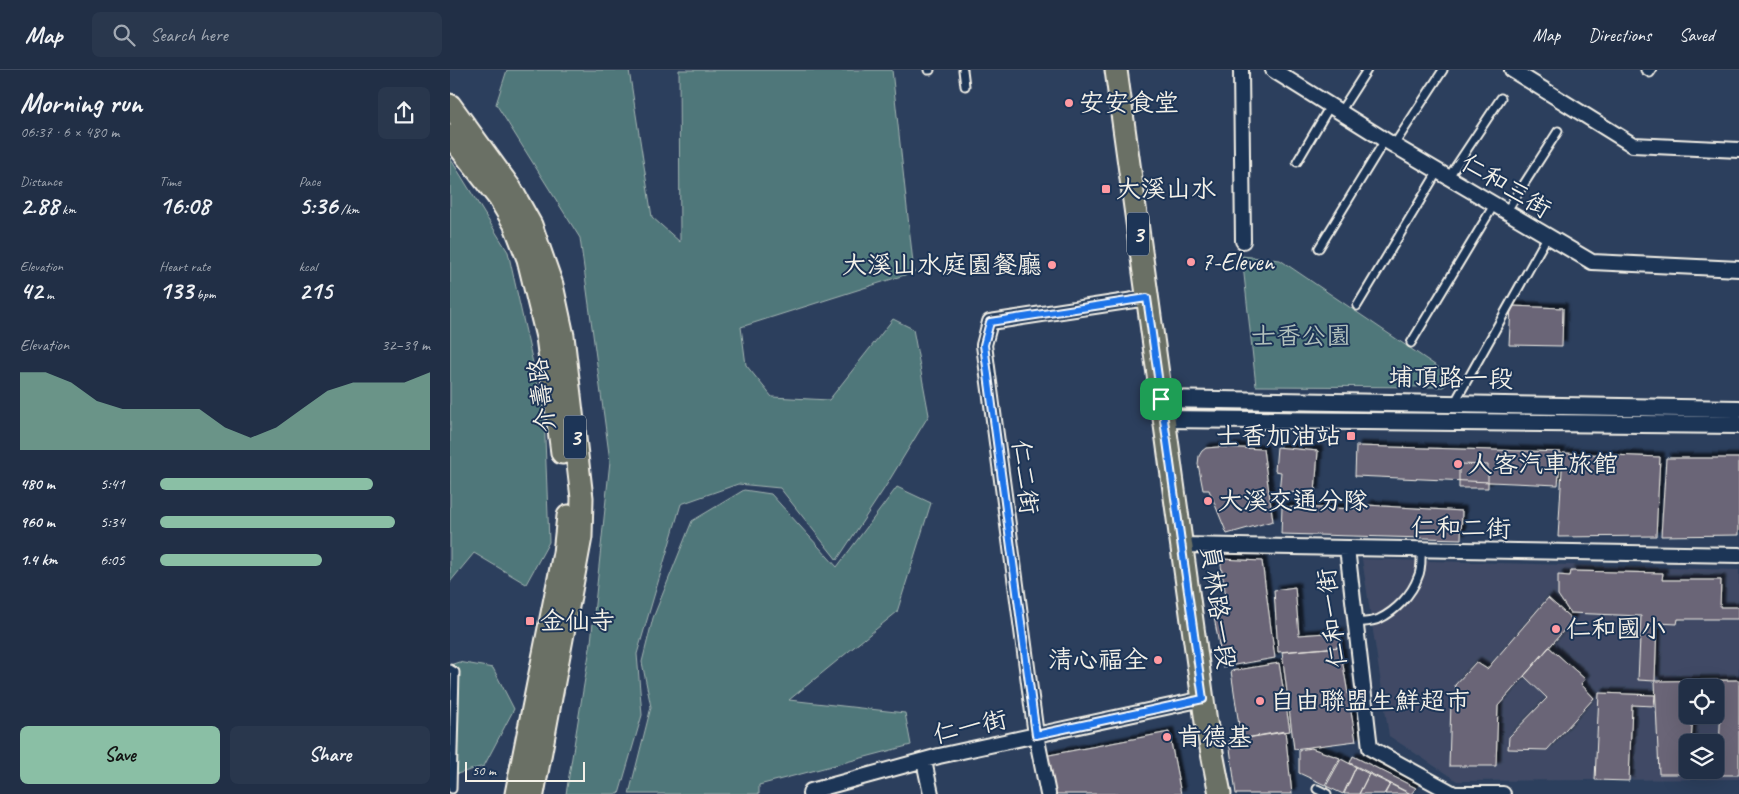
<!DOCTYPE html>
<meta charset="utf-8">
<style>
:root{--surface:#212f46;--page:#29374d;--text:#f1f3f6;--muted:#a2a9b3;--line:#3e4a5f;--accent:#8abfa5}
body{margin:0;font-family:Caveat,"LXGW WenKai TC",sans-serif;background:var(--page);color:var(--text);height:100vh;display:flex;flex-direction:column;font-size:19px;white-space:nowrap}
*{box-sizing:border-box;margin:0}
p{font-size:16px;color:var(--muted)}
.icon{flex:none;width:28px;height:28px;fill:none;stroke:currentColor;stroke-width:2;stroke-linecap:round;stroke-linejoin:round}
.map{position:relative;flex:1;overflow:hidden}
.sheet{display:flex;flex-direction:column;background:var(--surface);width:450px}
.sheet>*{flex:none}
.buttons{position:absolute;left:1229px;top:609px;display:grid;gap:10px}
.buttons a{display:grid;place-items:center;width:45px;height:45px;border-radius:8px;background:var(--surface);box-shadow:0 5px 20px #0002,0 0 0 1px var(--line);font-size:25px}
.scale{position:absolute;left:15px;bottom:12px;width:120px;box-sizing:border-box;padding-left:5px;border:2px solid #f4f1e8;border-top:0;font-size:14px;line-height:18px;white-space:nowrap;color:#f4f1e8;-webkit-text-stroke:4px #1d3557;paint-order:stroke}
.pin{position:absolute;display:grid;place-items:center;width:42px;height:42px;color:#fff;margin:-21px;border-radius:10px;box-shadow:0 2px 8px #0006}
.round{display:grid;place-items:center;flex:none;width:52px;height:52px;border-radius:8px;background:var(--page)}
.overview{display:flex;align-items:center;justify-content:space-between;height:85px;padding:0 20px}
h1{font-size:28px;font-weight:800;line-height:38px}
.stats{display:grid;grid-template-columns:repeat(3,1fr);gap:8px;height:85px;padding:5px 20px}
.stats div{display:grid;align-content:center}
.stats b{font-size:25px;font-weight:800}
.stats small{font-size:14px;font-weight:400}
.stats p{font-size:14px}
.chart{height:140px;padding:10px 20px}
.chart p{display:flex;justify-content:space-between}
.chart svg{width:100%;height:90px;margin-top:5px;fill:var(--accent);opacity:.7}
.primary-button{display:flex;gap:10px;margin-top:auto;padding:10px 20px}
.primary-button a{flex:1;height:58px;border-radius:8px;background:var(--accent);color:#111;font-size:20px;font-weight:800;line-height:58px;text-align:center}
.primary-button a+a{background:var(--page);color:var(--text)}
ul{padding:0 20px;list-style:none;font-size:16px}
li{display:grid;grid-template-columns:80px 60px 1fr;align-items:center;height:38px}
li i{height:12px;border-radius:6px;background:var(--accent)}
header{display:flex;align-items:center;gap:30px;box-sizing:border-box;height:70px;padding:0 25px;background:var(--surface);border-bottom:1px solid var(--line)}
header strong{font-size:24px}
nav{display:flex;gap:28px;margin-inline-start:auto;font-size:18px}
.search{width:350px;height:45px;background:var(--page);display:flex;align-items:center;gap:12px;box-sizing:border-box;padding:0 18px;border-radius:8px;color:var(--muted);font-size:19px}
main{display:flex;flex:1;min-height:0}
.map>svg:first-child{display:block}
</style>
<header>
<strong>Map</strong>
<div class="search"><svg class="icon" aria-label="search" viewBox="0 0 24 24"><circle cx="10" cy="10" r="6"/><path d="M15 15l6 6"/></svg>Search here</div>
<nav><a>Map</a><a>Directions</a><a>Saved</a></nav>
</header>
<main>
<section class="sheet">
<div class="overview"><div><h1>Morning run</h1><p>06:37 · 6 × 480 m</p></div><a class="round"><svg class="icon" aria-label="share" viewBox="0 0 24 24"><path d="M12 15V3M7 8l5-5 5 5M5 13v7h14v-7"/></svg></a></div>
<div class="stats">
<div><p>Distance</p><b>2.88<small> km</small></b></div>
<div><p>Time</p><b>16:08</b></div>
<div><p>Pace</p><b>5:36<small> /km</small></b></div>
</div>
<div class="stats">
<div><p>Elevation</p><b>42<small> m</small></b></div>
<div><p>Heart rate</p><b>133<small> bpm</small></b></div>
<div><p>kcal</p><b>215</b></div>
</div>
<div class="chart"><p><span>Elevation</span>32–39 m</p>
<svg viewBox="0 0 160 44" preserveAspectRatio="none"><path d="M0 44V6L10 6L20 11L30 20L40 24L50 24L60 24L70 24L80 33L90 38L100 33L110 24L120 15L130 11L140 11L150 11L160 6V44z"/></svg>
</div>
<ul>
<li><b>480 m</b>5:41<i style="width:79%"></i></li>
<li><b>960 m</b>5:34<i style="width:87%"></i></li>
<li><b>1.4 km</b>6:05<i style="width:60%"></i></li>
</ul>
<div class="primary-button"><a>Save</a><a>Share</a></div>
</section>
<div class="map">
<svg width="1289" height="724" viewBox="0 0 1289 724">
<defs>
<filter id="shadow"><feDropShadow dx="4.5" dy="-4.5" stdDeviation="1" flood-color="#0009"/></filter>
</defs>
<rect width="100%" height="100%" fill="#2c3f5d"/>
<filter id="ink" filterUnits="userSpaceOnUse"><feTurbulence type="fractalNoise" baseFrequency=".02" numOctaves="2"/><feDisplacementMap in="SourceGraphic" scale="10" xChannelSelector="R" yChannelSelector="G"/><feConvolveMatrix kernelMatrix="1 2 1 2 8 2 1 2 1" color-interpolation-filters="sRGB"/></filter>
<g filter="url(#ink)">
<path fill="#3f4a65" fill-rule="evenodd" d="M912,489l377,11v209l-282,2 -68,-45zM1238,618h27v27h-27zM1238,672h27v28h-27z"/>
<path fill="#50777a" stroke="#a2b4b1" d="M57,0h122l23,147 28,25 -1,-172h213l22,202 -173,55 5,38 26,32 57,3 64,-81 20,10 16,86 -45,74 -47,71 -57,-72 -42,-4 -57,20 -44,150 5,61 -23,79h-53l25,-152 19,-181 -30,-223 -84,-134z
M0,88l58,94 36,160 5,130 -23,42 -52,-31 -24,29z
M792,186l38,4 174,118 -11,9 -187,-1z
M447,417l34,16 -34,109 -108,88 116,13 6,32 -152,40v9h-130l22,-87 -9,-45 11,-44 39,-97 52,-31 27,4 66,73z
M9,592l34,6 21,41 -30,57 -34,10v-111z"/>
<path fill="#6a6577" stroke="#f4f1e8" filter="url(#shadow)" d="M1061,236l52,2 -1,38 -53,-1z
M906,376l205,6 -3,33 -203,-9z
M768,377l45,2 10,72 -46,13 -18,-44h-6l-5,-26 1,-8 3,-5 4,-3z
M827,377l41,4 -3,42 -36,-1 2,-20 -6,-1z
M1113,383l97,4 -4,79 -98,1z
M1216,388h73v77l-78,1z
M1009,394l29,1v23h-29z
M917,435l95,6 -1,28 -180,-5 1,-27 84,2z
M770,489l42,2 13,97 -52,9 -11,-61 15,-3z
M1121,501l92,2 -1,7h59l-1,27h19v12h-61l-1,5 -20,-1 -2,58 -17,-1 3,-64 -71,-3 -12,-18v-20l12,1z
M845,517l4,48 40,-3 1,15 -62,5 -4,-62z
M1098,528l25,22 -75,86 -2,60h-47l2,-64 8,-3 -4,-14 21,-23 11,7z
M890,577l16,94 -62,8 -12,-97z
M1099,577l36,32 -4,5 13,14 -47,52 -39,-1 1,-12 38,-39 -23,-22z
M829,593l11,68 -49,8 -10,-68z
M1289,610v95h-21l3,-73 -6,-1v-13h-27v27h5l-2,27h-3v28h2l-1,4h-30l-4,-93z
M1149,623l56,2 -1,11 -22,-1 -3,76 -34,-1z
M835,661l7,63h-56l-7,-53z
M719,662l12,62h-129l-8,-38z
M861,678l29,10 -15,27 -26,-12v-23z
M903,686l63,32 -5,6 -61,-31z
M891,689l15,8 -13,27 -17,-8z
M906,697l13,7 -10,20h-15z
M919,704l21,10 -6,10h-25z
M940,714l20,10h-25z"/>
<g fill="none" stroke-linecap="round" stroke-linejoin="round">
<defs>
<path id="service" d="M478,0h2
M513,0l2,16
M1195,0l5,3 2,-3
M890,42l27,-42
M944,75l49,-75
M847,92l33,-56
M998,108l53,-80
M1056,142l52,-81
M869,178l66,-108
M907,236l81,-135
M961,273l83,-138
M1005,332l92,-165
M906,553c7,-1 16,-1 23,-4 17,-8 33,-25 39,-42 4,-8 3,-18 3,-27
M0,599l5,3 -3,117
M867,719l10,5"/>
<path id="minor" d="M791,0l2,171
M823,0l112,70 207,122 147,7
M1062,0l121,75 106,5
M731,475l558,10
M897,478l23,200 84,46h49
M474,691l7,33
M360,724l1,-3 128,-35 264,-57
M598,724l-12,-59 -52,-390 6,-23 157,-24"/>
<path id="tertiary" d="M711,329l578,10
M714,349l575,6"/>
<path id="primary" d="M666,0l90,652 14,72
M0,35l61,84 20,36 21,60 11,51 19,162 -1,39 -48,257
M0,65l49,63 15,25 14,36 19,78 15,116
M66,724l48,-241 4,-37"/>
</defs>
<use href="#service" stroke="#f4f1e8" stroke-width="11"/>
<use href="#minor" stroke="#f4f1e8" stroke-width="18"/>
<use href="#tertiary" stroke="#f4f1e8" stroke-width="20"/>
<use href="#primary" stroke="#f4f1e8" stroke-width="25"/>
<use href="#service" stroke="#1d3557" stroke-width="7"/>
<use href="#minor" stroke="#1d3557" stroke-width="14"/>
<use href="#tertiary" stroke="#1d3557" stroke-width="16"/>
<use href="#primary" stroke="#6b7065" stroke-width="21"/>
</g>
</g>
<g fill="none" stroke-linecap="round" stroke-linejoin="round" filter="url(#ink)">
<defs>
<path id="route" d="M697,228l56,401 -167,36 -52,-390 6,-23z"/>
</defs>
<use href="#route" stroke="#fff" stroke-width="10"/>
<use href="#route" stroke="#1a73e8" stroke-width="6"/>
</g>
<g fill="#ff9aa2" stroke="#1d3557" stroke-width="2">
<circle cx="619" cy="33" r="5"/>
<rect x="651" y="114" width="10" height="10" rx="2.5"/>
<circle cx="741" cy="192" r="5"/>
<circle cx="602" cy="195" r="5"/>
<rect x="896" y="361" width="10" height="10" rx="2.5"/>
<circle cx="1008" cy="394" r="5"/>
<circle cx="758" cy="431" r="5"/>
<rect x="75" y="546" width="10" height="10" rx="2.5"/>
<circle cx="1106" cy="559" r="5"/>
<circle cx="708" cy="590" r="5"/>
<circle cx="810" cy="631" r="5"/>
<circle cx="717" cy="667" r="5"/>
</g>
<g text-anchor="middle" dominant-baseline="central" stroke-width="4" stroke-linejoin="round" paint-order="stroke">
<g fill="#1d3557" stroke="#b4b9bc" stroke-width="1">
<rect x="677" y="142.5" width="22" height="43" rx="4"/>
<rect x="114" y="345.5" width="22" height="43" rx="4"/>
</g>
<g font-size="24" font-weight="bold" fill="#f4f1e8">
<text x="688" y="164">3</text>
<text x="125" y="367">3</text>
</g>
<g font-size="25" fill="#f4f1e8" stroke="#1d3557" text-anchor="start">
<text x="629" y="33">安安食堂</text>
<text x="666" y="119">大溪山水</text>
<text x="751" y="192">7-Eleven</text>
<text x="592" y="195" text-anchor="end">大溪山水庭園餐廳</text>
<text x="891" y="366" text-anchor="end">士香加油站</text>
<text x="1018" y="394">人客汽車旅館</text>
<text x="768" y="431">大溪交通分隊</text>
<text x="90" y="551">金仙寺</text>
<text x="1116" y="559">仁和國小</text>
<text x="698" y="590" text-anchor="end">清心福全</text>
<text x="820" y="631">自由聯盟生鮮超市</text>
<text x="727" y="667">肯德基</text>
</g>
<g font-size="25" fill="#f4f1e8" stroke="#1d3557">
<text transform="translate(1056 116) rotate(31)">仁和三街</text>
<text transform="translate(1001 308) rotate(1)">埔頂路一段</text>
<text transform="translate(92 325) rotate(-97)">介壽路</text>
<text transform="translate(575 407) rotate(83)">仁二街</text>
<text transform="translate(1011 458) rotate(1)">仁和二街</text>
<text transform="translate(768 537) rotate(82)">員林路一段</text>
<text transform="translate(882 548) rotate(-97)">仁和一街</text>
<text transform="translate(520 657) rotate(-13)">仁一街</text>
</g>
<g font-size="25" fill="#b2c0bc" stroke="#1d3557">
<text x="851" y="266">士香公園</text>
</g>
</g>
</svg>
<div class="buttons">
<a><svg class="icon" aria-label="locate" viewBox="0 0 24 24"><circle cx="12" cy="12" r="6"/><path d="M12 2v4M12 18v4M2 12h4M18 12h4"/></svg></a>
<a><svg class="icon" aria-label="layers" viewBox="0 0 24 24"><path d="M12 4l9 5-9 5-9-5zM3 14l9 5 9-5"/></svg></a>
</div>
<div class="scale">50 m</div>
<div class="pin" style="left:711px;top:329px;background:#1e9e55"><svg class="icon" aria-label="arrive" viewBox="0 0 24 24"><path d="M6 21V4h12l-3 4 3 4H6"/></svg></div>
</div>
</main>
